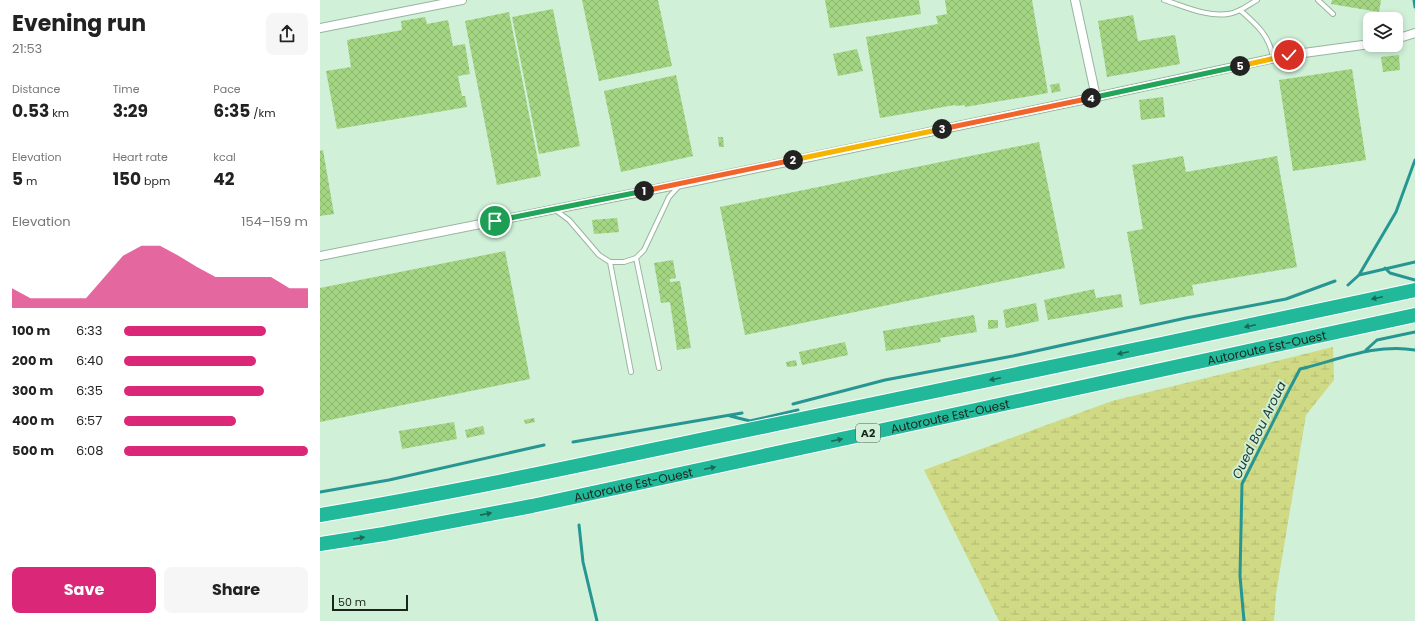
<!DOCTYPE html>
<meta charset="utf-8">
<style>
:root{--surface:#fff;--page:#f6f6f6;--text:#222;--muted:#767676;--accent:#db2777}
body{margin:0;font-family:Poppins,sans-serif;background:var(--page);color:var(--text);height:100vh;display:flex;flex-direction:column;font-size:15px;white-space:nowrap}
*{box-sizing:border-box;margin:0}
p{font-size:13px;color:var(--muted)}
.icon{flex:none;width:22px;height:22px;fill:none;stroke:currentColor;stroke-width:2;stroke-linecap:round;stroke-linejoin:round}
.map{position:relative;flex:1;overflow:hidden}
.drawer{display:flex;flex-direction:column;background:var(--surface);width:320px}
.drawer>*{flex:none}
.fabs{position:absolute;left:1043px;top:12px;display:grid;gap:8px}
.fabs a{display:grid;place-items:center;width:40px;height:40px;border-radius:8px;background:var(--surface);box-shadow:0 2px 6px #0003;font-size:20px}
.scale{position:absolute;left:12px;bottom:10px;width:76px;box-sizing:border-box;padding-left:4px;border:2px solid #1a251d;border-top:0;font-size:11px;line-height:14px;white-space:nowrap;color:#1a251d;-webkit-text-stroke:3px #d0f0d8;paint-order:stroke}
.pin{position:absolute;display:grid;place-items:center;width:34px;height:34px;color:#fff;margin:-17px;border:2px solid #fff;border-radius:50%;box-shadow:0 1px 4px #0007}
.km{position:absolute;width:20px;height:20px;margin:-10px;border-radius:50%;background:#222;color:#fff;font-size:11px;line-height:20px;text-align:center}
.round{display:grid;place-items:center;flex:none;width:42px;height:42px;border-radius:8px;background:var(--page)}
.headline{display:flex;align-items:center;justify-content:space-between;height:68px;padding:0 12px}
h1{font-size:22px;font-weight:700;line-height:30px}
.metrics{display:grid;grid-template-columns:repeat(3,1fr);gap:6px;height:68px;padding:4px 12px}
.metrics div{display:grid;align-content:center}
.metrics b{font-size:17px;font-weight:700}
.metrics small{font-size:11px;font-weight:400}
.metrics p{font-size:11px}
.chart{height:112px;padding:8px 12px}
.chart p{display:flex;justify-content:space-between}
.chart svg{width:100%;height:72px;margin-top:4px;fill:var(--accent);opacity:.7}
.primary-button{display:flex;gap:8px;margin-top:auto;padding:8px 12px}
.primary-button a{flex:1;height:46px;border-radius:8px;background:var(--accent);color:#fff;font-size:16px;font-weight:700;line-height:46px;text-align:center}
.primary-button a+a{background:var(--page);color:var(--text)}
ul{padding:0 12px;list-style:none;font-size:13px}
li{display:grid;grid-template-columns:64px 48px 1fr;align-items:center;height:30px}
li i{height:10px;border-radius:5px;background:var(--accent)}
main{display:flex;flex:1;min-height:0}
.map>svg:first-child{display:block}
</style>
<main>
<section class="drawer">
<div class="headline"><div><h1>Evening run</h1><p>21:53</p></div><a class="round"><svg class="icon" aria-label="share" viewBox="0 0 24 24"><path d="M12 15V3M7 8l5-5 5 5M5 13v7h14v-7"/></svg></a></div>
<div class="metrics">
<div><p>Distance</p><b>0.53<small> km</small></b></div>
<div><p>Time</p><b>3:29</b></div>
<div><p>Pace</p><b>6:35<small> /km</small></b></div>
</div>
<div class="metrics">
<div><p>Elevation</p><b>5<small> m</small></b></div>
<div><p>Heart rate</p><b>150<small> bpm</small></b></div>
<div><p>kcal</p><b>42</b></div>
</div>
<div class="chart"><p><span>Elevation</span>154–159 m</p>
<svg viewBox="0 0 160 44" preserveAspectRatio="none"><path d="M0 44V32L10 38L20 38L30 38L40 38L50 25L60 12L70 6L80 6L90 12L100 19L110 25L120 25L130 25L140 25L150 32L160 32V44z"/></svg>
</div>
<ul>
<li><b>100 m</b>6:33<i style="width:77%"></i></li>
<li><b>200 m</b>6:40<i style="width:72%"></i></li>
<li><b>300 m</b>6:35<i style="width:76%"></i></li>
<li><b>400 m</b>6:57<i style="width:61%"></i></li>
<li><b>500 m</b>6:08<i style="width:100%"></i></li>
</ul>
<div class="primary-button"><a>Save</a><a>Share</a></div>
</section>
<div class="map">
<svg width="1095" height="621" viewBox="0 0 1095 621">
<defs>
<pattern id="wetland-marsh" width="20" height="14" patternUnits="userSpaceOnUse"><rect width="20" height="14" fill="#d0da85"/><path d="M1 5h8M5 5V1M11 12h8M15 12V8" fill="none" stroke="#b2bb72"/></pattern>
<pattern id="building-cross-hatch" width="8" height="8" patternUnits="userSpaceOnUse"><rect width="8" height="8" fill="#a3d583"/><path d="M0 0l8 8M0 8l8-8" fill="none" stroke="#8cb771"/></pattern>
</defs>
<rect width="100%" height="100%" fill="#d0f0d8"/>
<path fill="url(#wetland-marsh)" d="M1013,347l1,33 -28,35 -30,179 -2,27h-275l-75,-151 188,-69z"/>
<g fill="none" stroke-linecap="round" stroke-linejoin="round">
<path stroke="#279693" stroke-width="3" d="M1094,0l1,7
M1065,268l5,5 25,7
M1039,275l56,-13
M1028,285l11,-10 37,-63 19,-52
M1046,350l11,-10 38,-8
M473,404l92,-24 128,-24 173,-38 100,-19 49,-18
M410,416l20,5 48,-11
M253,442l169,-29
M0,492l69,-12 155,-35
M259,525l4,37 14,59
M924,621l-4,-45 2,-92 47,-94 11,-21c38,-9 76,-26 115,-19"/>
</g>
<path fill="url(#building-cross-hatch)" d="M262,0h76l14,66 -73,15z
M505,0h94l2,14 -91,14z
M625,0h87l16,93 -83,14v-2l-9,1 -1,-1 -75,13 -14,-81 72,-13 -2,-8 11,-2z
M1012,0h49l-2,12 -48,-8z
M233,9l27,137 -41,8 -27,-137z
M189,12l32,164 -44,9 -32,-164z
M813,15l5,26 37,-6 5,29 -73,13 -9,-56z
M105,17l2,7 21,-4 5,26 12,-2 5,30 -12,2 4,20h3l2,11 -130,22 -11,-58 25,-4 -4,-27 55,-10 -1,-9z
M537,49l6,22 -25,5 -5,-22z
M1079,55l1,15 -17,2 -2,-15z
M1032,69l14,91 -73,11 -14,-91z
M356,75l17,81 -72,16 -17,-81z
M739,83l2,8 -9,2 -2,-8z
M843,97l2,20 -24,3 -2,-20z
M398,137h5l1,10h-5z
M719,142l26,126 -320,67 -25,-128z
M3,150l11,64 -14,2v-65z
M863,156l3,16 91,-16 20,111 -105,18 2,10 -54,10 -13,-73 16,-3 -11,-64z
M297,218l2,14 -25,2 -2,-14z
M185,251l25,128 -210,43v-134z
M353,260l3,18 -6,1v3l10,-1 11,67 -14,2 -7,-48 -9,1 -7,-40z
M774,289l2,9 25,-4 2,13 -75,13 -4,-20z
M716,303l3,18 -33,7 -3,-18z
M654,315l3,17 -37,6 1,4 -55,9 -3,-20z
M668,320h10v8l-10,1z
M525,342l3,13 -46,10 -3,-13z
M476,360l1,6 -10,1 -1,-5z
M214,418l1,4 -10,2 -1,-4z
M134,422l3,17 -55,10 -3,-18z
M163,426l2,8 -18,4 -2,-8z"/>
<g fill="none" stroke-linecap="round" stroke-linejoin="round">
<defs>
<path id="service" d="M844,0c20,6 42,17 64,14 11,-1 20,-9 29,-14
M998,0l15,14
M920,10c16,14 30,26 33,48
M234,209l15,11 30,35 11,7h14l12,-4 8,-8 25,-53 10,-11
M316,258l23,110
M290,262l21,110"/>
<path id="minor" d="M0,28l142,-28
M1076,39l19,-6
M776,97l193,-42 81,-11
M0,256l371,-74 405,-85 -21,-97"/>
<g id="motorway">
<path d="M0,515c151,-25 301,-59 452,-90 214,-44 429,-89 643,-135"/>
<path id="s1" d="M0,544l64,-10 148,-28 883,-191"/>
</g>
</defs>
<use href="#service" stroke="#97b59f" stroke-width="6"/>
<use href="#minor" stroke="#97b59f" stroke-width="10"/>
<use href="#motorway" stroke="#fff" stroke-width="16"/>
<use href="#service" stroke="#fff" stroke-width="4"/>
<use href="#minor" stroke="#fff" stroke-width="8"/>
<use href="#motorway" stroke="#21b999" stroke-width="14"/>
</g>
<defs><path id="oneway-solid" d="M-6-.8H1V-3.2L6.5 0L1 3.2V.8H-6Z"/></defs>
<g fill="#1d6855">
<use href="#oneway-solid" transform="translate(1057 298) rotate(168)"/>
<use href="#oneway-solid" transform="translate(930 326) rotate(168)"/>
<use href="#oneway-solid" transform="translate(803 353) rotate(168)"/>
<use href="#oneway-solid" transform="translate(675 379) rotate(168)"/>
<use href="#oneway-solid" transform="translate(517 440) rotate(-12)"/>
<use href="#oneway-solid" transform="translate(390 468) rotate(-12)"/>
<use href="#oneway-solid" transform="translate(166 514) rotate(-11)"/>
<use href="#oneway-solid" transform="translate(39 538) rotate(-9)"/>
</g>
<g fill="none" stroke-linecap="round" stroke-linejoin="round">
<defs>
<path id="split-1" d="M175,221l149,-30"/>
<path id="split-2" d="M324,191l149,-31"/>
<path id="split-3" d="M473,160l149,-31"/>
<path id="split-4" d="M622,129l149,-31"/>
<path id="split-5" d="M771,98l149,-32"/>
<path id="split-6" d="M920,66l49,-11"/>
</defs>
<use href="#split-1" stroke="#fff" stroke-width="8"/>
<use href="#split-2" stroke="#fff" stroke-width="8"/>
<use href="#split-3" stroke="#fff" stroke-width="8"/>
<use href="#split-4" stroke="#fff" stroke-width="8"/>
<use href="#split-5" stroke="#fff" stroke-width="8"/>
<use href="#split-6" stroke="#fff" stroke-width="8"/>
<use href="#split-1" stroke="#22a559" stroke-width="5"/>
<use href="#split-2" stroke="#f0652b" stroke-width="5"/>
<use href="#split-3" stroke="#f5b400" stroke-width="5"/>
<use href="#split-4" stroke="#f0652b" stroke-width="5"/>
<use href="#split-5" stroke="#22a559" stroke-width="5"/>
<use href="#split-6" stroke="#f5b400" stroke-width="5"/>
</g>
<g text-anchor="middle" dominant-baseline="central" stroke-width="4" stroke-linejoin="round" paint-order="stroke">
<rect fill="#d0f0d8" stroke="#516255" stroke-width="1" x="536" y="424" width="24" height="18" rx="3"/>
<g font-size="11" font-weight="bold" fill="#1a251d">
<text x="548" y="433">A2</text>
</g>
<g font-size="12" fill="#1a251d" stroke="#d0f0d8">
<text stroke="none"><textPath href="#s1" startOffset="967">Autoroute Est-Ouest</textPath></text>
<text stroke="none"><textPath href="#s1" startOffset="643">Autoroute Est-Ouest</textPath></text>
<text stroke="none"><textPath href="#s1" startOffset="319">Autoroute Est-Ouest</textPath></text>
</g>
<g font-size="13" font-style="italic" fill="#1f3736" stroke="#d0f0d8">
<text transform="translate(939 430) rotate(-64)">Oued Bou Aroua</text>
</g>
</g>
</svg>
<div class="fabs">
<a><svg class="icon" aria-label="layers" viewBox="0 0 24 24"><path d="M12 4l9 5-9 5-9-5zM3 14l9 5 9-5"/></svg></a>
</div>
<div class="scale">50 m</div>
<div class="pin" style="left:175px;top:221px;background:#1e9e55"><svg class="icon" aria-label="arrive" viewBox="0 0 24 24"><path d="M6 21V4h12l-3 4 3 4H6"/></svg></div>
<div class="pin" style="left:969px;top:55px;background:#d93025"><svg class="icon" aria-label="check" viewBox="0 0 24 24"><path d="M5 12l5 5 9-10"/></svg></div>
<b class="km" style="left:324px;top:191px">1</b>
<b class="km" style="left:473px;top:160px">2</b>
<b class="km" style="left:622px;top:129px">3</b>
<b class="km" style="left:771px;top:98px">4</b>
<b class="km" style="left:920px;top:66px">5</b>
</div>
</main>
